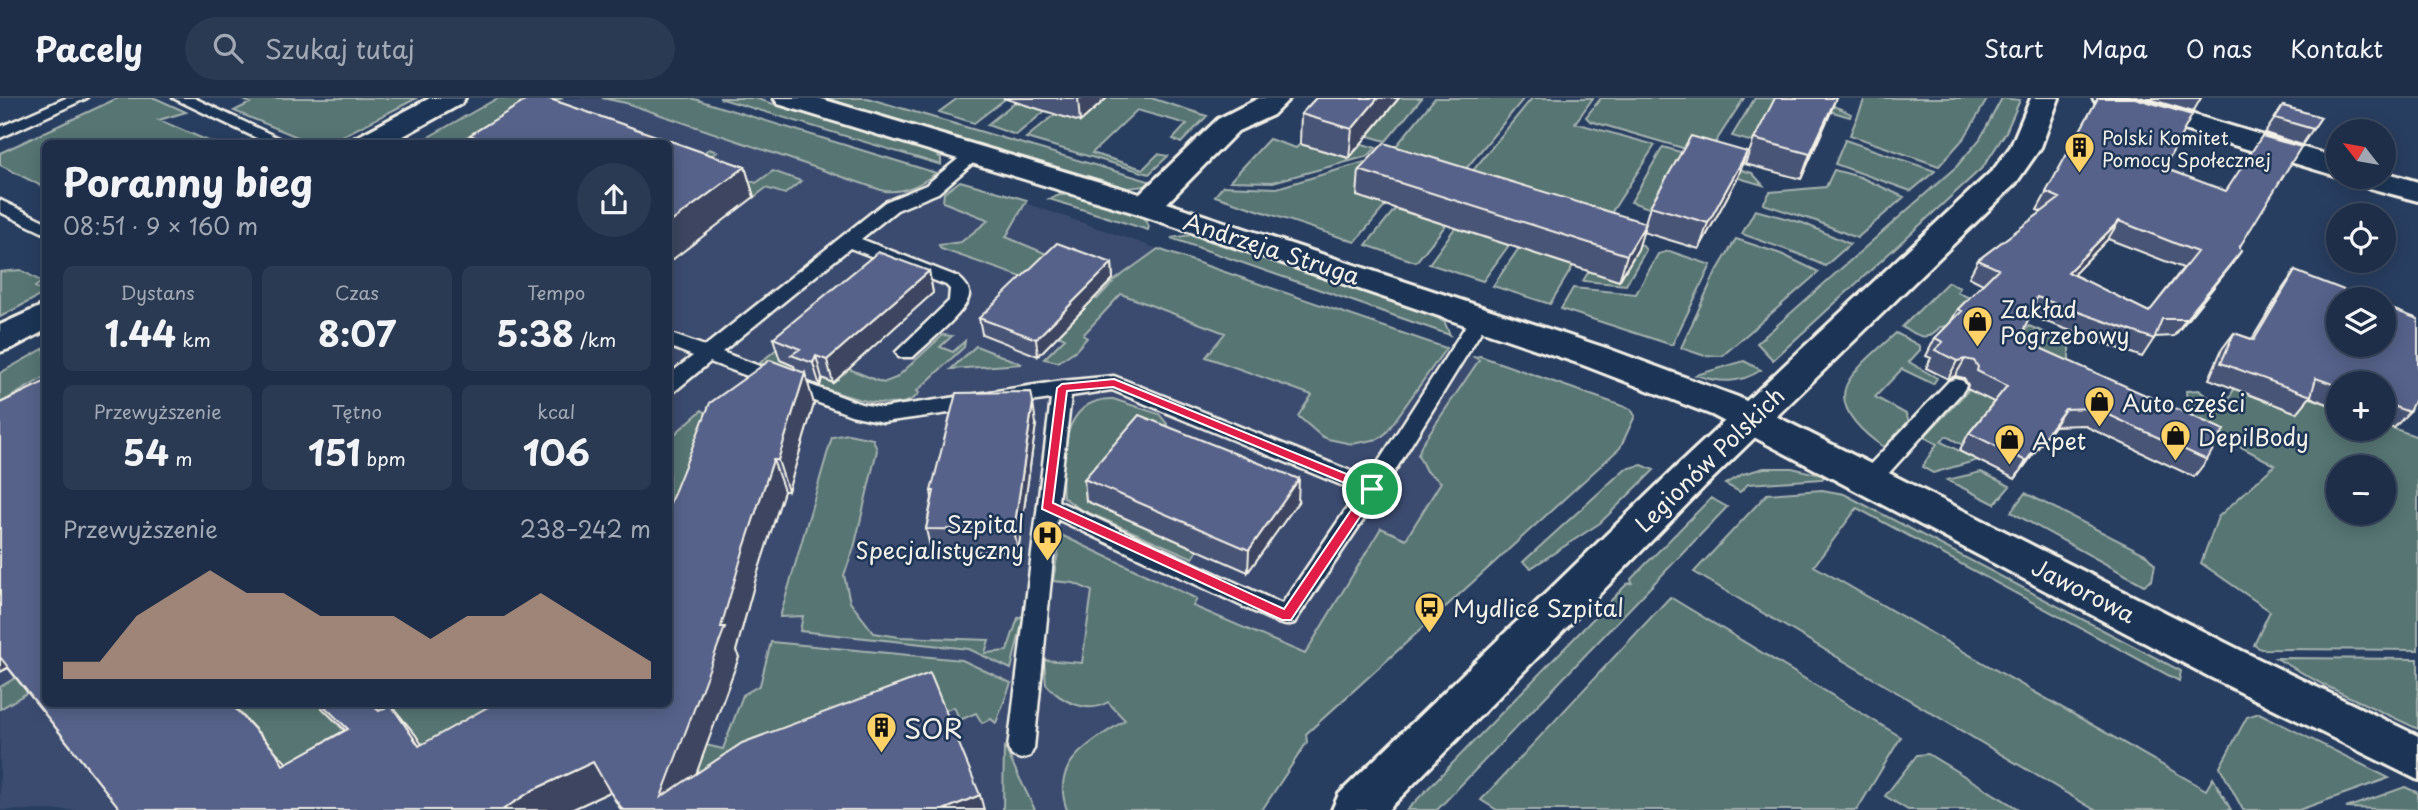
<!DOCTYPE html>
<html lang="pl">
<meta charset="utf-8">
<style>
:root{--surface:#1e2e49;--page:#2b3a53;--text:#f1f3f6;--muted:#a1a8b4;--line:#3c4a61;--accent:#d6ab8b}
body{margin:0;font-family:"Playpen Sans",sans-serif;background:var(--page);color:var(--text);height:100vh;display:flex;flex-direction:column;font-size:26px;white-space:nowrap}
*{box-sizing:border-box;margin:0}
p{font-size:23px;color:var(--muted)}
.icon{flex:none;width:38px;height:38px;fill:none;stroke:currentColor;stroke-width:2;stroke-linecap:round;stroke-linejoin:round}
.map{position:relative;flex:1;overflow:hidden}
.drawer{position:absolute;left:42px;top:42px;width:630px;height:567px;display:flex;flex-direction:column;background:var(--surface);border-radius:10px;box-shadow:0 4px 18px #0003,0 0 0 2px var(--line)}
.drawer>*{flex:none}
.needle{width:46px;rotate:301deg}
.tools{position:absolute;left:2326px;top:21px;display:grid;gap:14px}
.tools a{display:grid;place-items:center;width:70px;height:70px;border-radius:50%;background:var(--surface);box-shadow:0 4px 18px #0003,0 0 0 2px var(--line);font-size:35px}
.pin{position:absolute;display:grid;place-items:center;width:60px;height:60px;color:#fff;margin:-30px;border:4px solid #fff;border-radius:50%;box-shadow:0 2px 7px #0007}
.round{display:grid;place-items:center;flex:none;width:74px;height:74px;border-radius:37px;background:var(--page)}
.head{display:flex;align-items:center;justify-content:space-between;height:119px;padding:0 21px}
h1{font-size:38px;font-weight:700;line-height:52px}
.metrics{display:grid;grid-template-columns:repeat(3,1fr);gap:10px;height:119px;padding:7px 21px}
.metrics div{display:grid;align-content:center;border-radius:10px;background:var(--page);text-align:center}
.metrics b{font-size:35px;font-weight:700}
.metrics small{font-size:19px;font-weight:400}
.metrics p{font-size:19px}
.chart{height:196px;padding:14px 21px}
.chart p{display:flex;justify-content:space-between}
.chart svg{width:100%;height:126px;margin-top:7px;fill:var(--accent);opacity:.7}
header{display:flex;align-items:center;gap:42px;box-sizing:border-box;height:98px;padding:0 35px;background:var(--surface);border-bottom:2px solid var(--line)}
header strong{font-size:33px}
nav{display:flex;gap:38px;margin-inline-start:auto;font-size:24px}
.search{width:490px;height:63px;background:var(--page);display:flex;align-items:center;gap:18px;box-sizing:border-box;padding:0 24px;border-radius:38px;color:var(--muted);font-size:26px}
.map>svg:first-child{display:block}
</style>
<header>
<strong>Pacely</strong>
<div class="search"><svg class="icon" aria-label="search" viewBox="0 0 24 24"><circle cx="10" cy="10" r="6"/><path d="M15 15l6 6"/></svg>Szukaj tutaj</div>
<nav><a>Start</a><a>Mapa</a><a>O nas</a><a>Kontakt</a></nav>
</header>
<div class="map">
<svg width="2418" height="712" viewBox="0 0 2418 712">
<rect width="100%" height="100%" fill="#283e61"/>
<filter id="ink" filterUnits="userSpaceOnUse"><feTurbulence type="fractalNoise" baseFrequency=".0143" numOctaves="2"/><feDisplacementMap in="SourceGraphic" scale="14" xChannelSelector="R" yChannelSelector="G"/><feConvolveMatrix kernelMatrix="1 2 1 2 8 2 1 2 1" color-interpolation-filters="sRGB"/></filter>
<g filter="url(#ink)">
<path fill="#3a4c6f" d="M520,0h122l290,91 12,4 -1,9 76,-1 476,164 82,46 -419,399h-1158v-419l45,-26 1,339h622v-560l-229,-1z"/>
<path fill="#567473" stroke="#a5b2ae" stroke-width="2" fill-rule="evenodd" d="M118,0h37l31,14 -27,8 54,23 -167,1 -1,44 -45,-23v-12z
M240,0h177l-88,45h-17l-78,-32 16,-8z
M498,0h65l-59,19 -49,26 -39,1z
M602,0h89l245,75c-16,12 -31,20 -52,18l-258,-88z
M719,0h35l177,54 10,6v7z
M825,0h42l285,84 -7,4 -17,2z
M958,0h44l3,1 -31,24 -35,-11z
M1107,0h44l56,18 -26,27 -8,-4 14,-15 -50,-14 -45,43 51,16 15,-15 10,2 -19,18 -123,-36 29,-24 25,8z
M1399,0h23l-36,43 -18,-5z
M1435,0h89l-59,72 -72,-20z
M1532,0h61l-18,25 80,22 -44,68 -140,-40z
M1601,0h143l-37,57 -117,-34 -4,-4z
M1755,0c31,0 70,0 96,16l-1,3 -48,-14 -46,40 -24,-7z
M1865,0h123l-23,39 -26,29 -89,-31z
M2002,0l18,2 -14,32 -23,35 -210,193 -16,-17 200,-177 23,-27z
M1015,4l30,9 -29,24 -29,-10z
M1269,41l27,9 4,-4 49,14 13,-14 14,4 -8,8 -95,26 -43,-1z
M1845,42l90,31 -24,20 -76,-27z
M1663,49l89,26 11,12 -80,-23 -28,48 -24,-8z
M709,51l8,3 -15,11 54,20 17,-12 28,10 -16,13 -19,-6 -12,9 -85,-31 23,-6z
M1385,58l-28,40 29,9 -31,37 -140,-46 8,-10 54,2z
M1834,72l26,7 44,20 -47,41 -41,-17 -53,-17 7,-12 56,-5z
M960,83l67,19 -21,37 53,22 -23,23 -95,-33 -2,-4 22,-3 28,-22 -46,-18 1,-9z
M1418,83l196,49 28,15 4,5 -20,35 -43,-4 6,-10z
M1060,97h11l71,22 7,9 -1,4 -99,-31z
M1395,111l51,16 -30,37 -50,-17z
M1755,112l48,13 47,21 -25,22 -29,-13 -54,-19z
M1455,130l54,17 -26,36 -54,-17z
M1191,137l242,80 12,8 5,12 -279,-97z
M1736,141l45,15 38,18 -97,84 -20,-1 -21,-7 32,-70z
M1519,150l54,18 -23,38 -57,-18z
M1158,151l288,99 -60,85 -8,6 -26,5 -24,-5 -7,-3 -23,-20 14,-21 -106,-38 19,-24 -104,-39 -38,41 4,3 -11,12 -18,12 -14,-3 21,-21 -7,-3 36,-37 3,1 18,-19z
M1669,153l42,14 -39,80 -111,-36 12,-21 63,6 22,-40z
M21,172l21,12 -7,5 10,6 -45,24v-45z
M1948,184l12,6 -3,4 17,8 -26,26 -8,1c-15,16 -20,9 -38,0z
M2029,228l40,17v20l-106,82 -17,-9 -5,6 37,18 -45,13 -11,-6 15,-23 -13,-7z
M1896,235l24,13v4l-11,12 28,16 -4,6 -31,-15 -27,28 31,17 3,8 -24,26c-18,-12 -49,-37 -39,-62 6,-16 37,-41 50,-53z
M943,237l9,1 -12,11 13,5 12,-11 -1,6 -47,44 2,2c-24,33 -127,-19 -159,-30l25,-21 -3,19 51,22 16,-14 34,14 13,-5z
M976,248l46,18 -71,5z
M45,250v29l-45,26v-30z
M1480,258l151,53 4,7 -15,32 -314,286 1,8 -45,68h-195c-18,-49 25,-67 58,-90l-17,-18c-20,13 -48,-1 -62,-18l-2,-24 38,3 10,-72 -18,-8 -21,-2 8,-46 136,64 -4,7 112,48 76,-126 25,11 35,-57 -15,-11 -8,-16 4,-11 57,-84 -5,-3z
M1744,263l17,9c-21,14 -42,13 -65,5z
M2234,291l68,6 36,13v21h46v-4l34,12v213l-157,-1 -7,-4 16,-34 -69,-48 17,-46 57,-52 -86,-46 -3,-28 13,-1c6,7 19,12 28,12zM2338,369h46v46h-46z
M1113,301l46,15 8,10 -3,7 -77,70 111,49 -5,8 -113,-49 -17,-12c-2,-38 -2,-99 50,-98z
M702,312l15,11 -48,100v-82z
M848,336l25,5 4,11 -23,98 -10,27 6,27 24,31 25,4 90,3 -4,13 22,-2 11,-33 6,-3 -13,54 -42,-20 -169,-18 3,-15 -23,1 52,-180z
M1642,367l12,5 -54,53 -69,45 -8,-6 102,-93z
M1764,370h28l33,8 -3,3 -74,5 -8,8 -15,-8 18,-10z
M1981,374l29,14 -15,18 -48,-24z
M1822,392l22,4 337,177 -2,10 -322,-173 -43,58 392,224 7,-12 18,32h-136l-401,-238 73,-78z
M2025,395l120,61 10,11 -3,15 -8,5 -133,-73z
M1711,400l16,9 -290,303h-30l220,-226 5,-1 -1,-4z
M1670,499l231,140 -44,73h-360l-16,-10z
M771,544l191,18 49,23 -15,40 -5,-4 -9,4 -6,-10 -16,7 -6,-13 -239,93 -54,-34 45,-21 17,4 20,-54 17,-10z
M2276,560l142,1v70l-96,-45z
M40,565l-5,25 -35,21v-22z
M232,606h86l35,36 -43,53z
M366,606h174l-107,58z
M2259,615l130,65 -90,32h-56l-23,-43 27,-50z
M1004,648l31,64h-32z
M1928,656l92,56h-112l-23,-14 32,-41z
M2405,689l13,6v17l-72,-2z"/>
<g fill="none" stroke-linecap="round" stroke-linejoin="round">
<defs>
<path id="service" d="M66,0h21l-87,40v-11z
M173,0h21l97,46h-22z
M974,51l8,5 -2,3 -42,36 -41,17 -36,29 97,38c6,5 12,11 11,18 -1,16 -44,50 -56,62h-14l-3,-5 53,-51 1,-12 -4,-4 -96,-37 -128,104 139,52 22,4 179,-27 52,-5 254,102 106,-165h14l2,4 -110,178 -86,128 -8,2 -8,-2 -221,-104 -23,229 -4,8 -9,3 -9,-3 -4,-8 43,-349 -168,23 -32,-7 -141,-53 -35,29 -7,2v-18l25,-19 -25,-10v-13l37,13 180,-144 41,-17 42,-34zM1112,292l246,102 -76,112 -224,-103 13,-105z
M0,102l46,22v12l-46,-22z
M1956,281l7,2 3,5 -3,5 -85,94 -8,2 -8,-2 -3,-6 3,-6 87,-92z"/>
<path id="minor" d="M430,0h35l-4,6 -72,40h-38l4,-6z
M774,0h44l322,96 78,-75 41,-21h31l-17,17 -35,16 -71,72 442,146 129,48 504,254 176,85v44l-208,-103 -498,-262 -129,-50 -448,-152 -357,-109z
M2093,0h44l201,60 2,19 -243,-73z
M2384,74l34,10v19l-63,-17 -4,-7h33z
M46,206v26l-34,18 -12,4v-27z"/>
<path id="tertiary" d="M2031,0h28l-18,49 -25,36 -311,303 -317,324h-56l7,-16 338,-328 317,-297 17,-23z"/>
</defs>
<use href="#service" stroke="#f4f1e8" stroke-width="5"/>
<use href="#minor" stroke="#f4f1e8" stroke-width="6"/>
<use href="#tertiary" stroke="#f4f1e8" stroke-width="6"/>
<use href="#service" fill="#1d3557" fill-rule="evenodd"/>
<use href="#minor" fill="#1d3557" fill-rule="evenodd"/>
<use href="#tertiary" fill="#1d3557" fill-rule="evenodd"/>
</g>
<path fill="#4a5477" stroke="#f4f1e8" stroke-width="2" fill-rule="evenodd" d="M530,0h17l198,69 9,30 -86,66v-119h-194l-4,-9z
M1003,0h104l-27,24z
M1316,0h83l-50,60 -49,-14 1,-30z
M2098,0l141,150 -9,19 -56,69 -19,1 -13,20 -112,-41 -10,23 187,121 -13,17 -111,-52 -29,1 -39,53 -56,-28 10,-18 25,-31 -27,-13 1,-4 -4,-7 -9,-2 -7,3 -22,-11 5,-10 -5,-2 9,-18 15,-15 8,-14 25,-25 -14,-7 9,-17 64,-48 -5,-2zM2108,141l75,29 -34,44 -76,-37z
M2146,0h55l-8,14z
M2283,8l38,11 -19,28 -37,-12z
M1830,16l-29,65 -56,-15 9,-25z
M1359,72l286,53 5,-17 88,-29 -39,72 -56,-17 -5,17 -19,32 -262,-85z
M1112,165l1,16 -75,77 -56,-22 -3,-16z
M929,173l4,22 -100,90 -11,-5 -2,8 -13,-5 7,23 -26,87h-4l-28,87 -20,73 3,6 -43,117 288,36h-363l-11,-18 -39,18h-450l-113,-142 -8,4 46,-291v323l241,59 58,-33 -27,-26h53l8,7 36,23 6,10 247,-40 128,-334 -2,-4 -14,-6 -7,-22z
M2295,173l114,141 -15,16 -10,-3v-42h-46v25l-28,-11 -13,16 -88,-34 13,-30 12,-16 18,6 31,-51z
M1036,326l-18,128 -87,-1 -5,-22 6,-31 -1,-7z
M1084,381l214,23 -50,70 -162,-71z"/>
<path fill="#3c4561" stroke="#f4f1e8" stroke-width="2" d="M1078,0h29l-27,24z
M1378,0h21l-50,60 3,-29z
M1836,0l-6,16 -29,65 9,-25z
M1747,54l-9,25 -39,72 9,-26z
M745,69l9,30 -86,66v-39z
M2119,123l-11,18 -50,51 10,-18z
M1646,125l-8,26 -19,32 8,-26z
M2242,152l-12,17 -56,69 12,-17z
M1112,165l1,16 -75,77 -2,-17z
M929,173l4,22 -100,90 -6,-23z
M816,258l6,22 -2,8 -7,-23z
M1965,261l-10,17 -7,3 9,-18z
M805,275l9,31 -26,87 -10,-31z
M1033,304l3,22 -18,128 -4,-22z
M2065,311l-11,17 -39,53 11,-18z
M773,362l11,31 -28,87 -20,73 3,6 -56,153 -22,-13z
M1299,381l-1,23 -50,70 1,-22z
M0,552l15,14 -15,8z
M231,606h1l71,77 -20,-16z
M391,607l24,29 27,41 -23,-29z
M593,664l19,29 -41,19h-69l31,-20z
M980,697l4,15h-41z"/>
<path fill="#56628a" stroke="#f4f1e8" stroke-width="2" fill-rule="evenodd" d="M530,0h17l198,69 -77,57v-80h-176l-22,-9z
M1316,0h62l-26,31 -51,-15z
M1775,0h61l-26,56 -56,-15z
M2098,0h37l57,17 -28,53 62,23 36,-55 39,11 -62,101 3,2 -56,69h-24l-8,20 -117,-42 -17,42 204,91 -17,30 -113,-52 -29,1 -39,52 -57,-28 38,-47 -30,-15 1,-4 -4,-6 -9,-2 -8,2 -22,-11 8,-8 -8,-4 27,-27 -4,-2 40,-40 -20,-9 82,-62 -14,-6zM2119,123l78,31 -48,60 -81,-40z
M2283,8l38,11 -8,12 -38,-11z
M1691,38l56,16 -39,71 -58,-17z
M1384,45l262,80 -19,32 -268,-85z
M1057,145l55,20 -76,76 -57,-21z
M878,154l51,19 -102,89 -11,-4 -3,7 -22,-8 9,-6 -27,-11z
M2295,173l72,28h-29v46h46v-39l34,13v73l-9,20 -25,-9v-20h-46v3l-22,-8 -5,18 -90,-33 13,-30 20,7z
M770,262l35,13 -27,87h-5l-29,88 -23,79h4l-64,170 81,-54 188,-70 50,122 -37,15h-320l-13,-18 -17,-30 -60,28 -31,20h-381l-121,-153v-254l46,-22v323h185l45,48 7,13 65,-36 -26,-25h49l8,7 12,-6 28,41 74,-42h175v-196l42,-105z
M1031,294l2,10 -19,128 -88,-1 8,-38h-3l25,-98z
M1139,317l160,64 -50,71 -165,-71z"/>
</g>
<path fill="#e11d48" stroke="#fff" stroke-width="2" fill-rule="evenodd" d="M1114,281l262,107v7l-85,127h-9l-240,-111 15,-121 5,-4zM1113,289l251,104 -80,118 -231,-106 14,-112z"/>
<defs>
<symbol id="building-pin" viewBox="-11 -11 22 30"><path d="M0 17L-7.5 6A9.5 9.5 0 1 1 7.5 6Z" fill="#ffd166" stroke="#1d3557"/><path d="M-4-6H4V6H1V3H-1V6H-4ZM-2.5-4.3h1.7v1.8h-1.7ZM.8-4.3h1.7v1.8H.8ZM-2.5-1h1.7V.8h-1.7ZM.8-1h1.7V.8H.8Z" fill="#111"/></symbol>
<symbol id="shop-pin" viewBox="-11 -11 22 30"><path d="M0 17L-7.5 6A9.5 9.5 0 1 1 7.5 6Z" fill="#ffd166" stroke="#1d3557"/><path d="M-5-2.5h2.3a2.7 3.5 0 0 1 5.4 0H5L5.5 6h-11ZM-1.5-2.5h3a1.5 2.3 0 0 0-3 0Z" fill="#111"/></symbol>
<symbol id="hospital-pin" viewBox="-11 -11 22 30"><path d="M0 17L-7.5 6A9.5 9.5 0 1 1 7.5 6Z" fill="#ffd166" stroke="#1d3557"/><path d="M-5-5h3v3.5h4V-5h3V5h-3V1.5h-4V5h-3Z" fill="#111"/></symbol>
<symbol id="bus-pin" viewBox="-11 -11 22 30"><path d="M0 17L-7.5 6A9.5 9.5 0 1 1 7.5 6Z" fill="#ffd166" stroke="#1d3557"/><path d="M-5-6H5V4H4V6H2V4H-2V6H-4V4H-5ZM-3.5-4V0h7V-4ZM-3.5 1.2v1.5H-2V1.2ZM2 1.2v1.5H3.5V1.2Z" fill="#111"/></symbol>
</defs>
<g fill-rule="evenodd">
<use href="#building-pin" x="2062" y="32" width="35" height="47"/>
<use href="#shop-pin" x="1960" y="206" width="35" height="47"/>
<use href="#shop-pin" x="2082" y="286" width="35" height="47"/>
<use href="#shop-pin" x="2158" y="320" width="35" height="47"/>
<use href="#shop-pin" x="1992" y="324" width="35" height="47"/>
<use href="#hospital-pin" x="1030" y="420" width="35" height="47"/>
<use href="#bus-pin" x="1412" y="492" width="35" height="47"/>
<use href="#building-pin" x="864" y="612" width="35" height="47"/>
</g>
<g text-anchor="middle" dominant-baseline="central" stroke-width="5" stroke-linejoin="round" paint-order="stroke">
<g font-size="19" fill="#f4f1e8" stroke="#1d3557" text-anchor="start">
<text x="2102" y="39">Polski Komitet<tspan x="2102" dy="22">Pomocy Społecznej</tspan></text>
</g>
<g font-size="23" fill="#f4f1e8" stroke="#1d3557">
<text transform="translate(1272 150) rotate(18)">Andrzeja Struga</text>
<text transform="translate(1709 361) rotate(-44)">Legionów Polskich</text>
<text transform="translate(2084 492) rotate(27)">Jaworowa</text>
</g>
<g font-size="23" fill="#f4f1e8" stroke="#1d3557" text-anchor="start">
<text x="2000" y="210">Zakład<tspan x="2000" dy="26">Pogrzebowy</tspan></text>
<text x="2122" y="304">Auto części</text>
<text x="2198" y="338">DepilBody</text>
<text x="2032" y="342">Apet</text>
<text x="1024" y="425" text-anchor="end">Szpital<tspan x="1024" dy="26">Specjalistyczny</tspan></text>
<text x="1453" y="509">Mydlice Szpital</text>
</g>
<g font-size="28" fill="#f4f1e8" stroke="#1d3557" text-anchor="start">
<text x="904" y="629">SOR</text>
</g>
</g>
</svg>
<div class="tools">
<a><svg class="needle" viewBox="-14 -14 28 28"><path d="M0-13l5 13h-10z" fill="#e53935"/><path d="M0 13l5-13h-10z" fill="#a1a8b4"/></svg></a>
<a><svg class="icon" aria-label="locate" viewBox="0 0 24 24"><circle cx="12" cy="12" r="6"/><path d="M12 2v4M12 18v4M2 12h4M18 12h4"/></svg></a>
<a><svg class="icon" aria-label="layers" viewBox="0 0 24 24"><path d="M12 4l9 5-9 5-9-5zM3 14l9 5 9-5"/></svg></a>
<a>+</a>
<a>−</a>
</div>
<div class="pin" style="left:1372px;top:391px;background:#1e9e55"><svg class="icon" aria-label="arrive" viewBox="0 0 24 24"><path d="M6 21V4h12l-3 4 3 4H6"/></svg></div>
<section class="drawer">
<div class="head"><div><h1>Poranny bieg</h1><p>08:51 · 9 × 160 m</p></div><a class="round"><svg class="icon" aria-label="share" viewBox="0 0 24 24"><path d="M12 15V3M7 8l5-5 5 5M5 13v7h14v-7"/></svg></a></div>
<div class="metrics">
<div><p>Dystans</p><b>1.44<small> km</small></b></div>
<div><p>Czas</p><b>8:07</b></div>
<div><p>Tempo</p><b>5:38<small> /km</small></b></div>
</div>
<div class="metrics">
<div><p>Przewyższenie</p><b>54<small> m</small></b></div>
<div><p>Tętno</p><b>151<small> bpm</small></b></div>
<div><p>kcal</p><b>106</b></div>
</div>
<div class="chart"><p><span>Przewyższenie</span>238–242 m</p>
<svg viewBox="0 0 160 44" preserveAspectRatio="none"><path d="M0 44V38L10 38L20 22L30 14L40 6L50 14L60 14L70 22L80 22L90 22L100 30L110 22L120 22L130 14L140 22L150 30L160 38V44z"/></svg>
</div>
</section>
</div>
